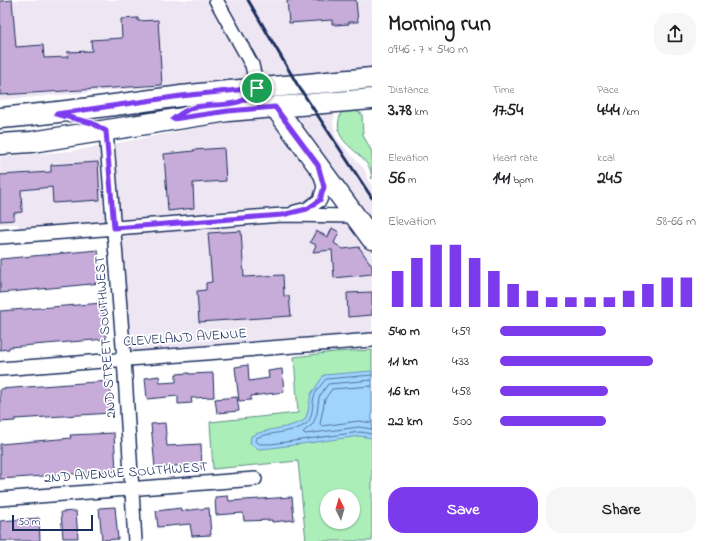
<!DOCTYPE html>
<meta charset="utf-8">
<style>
:root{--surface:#fff;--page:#f6f6f6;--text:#202124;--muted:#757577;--accent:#7c3aed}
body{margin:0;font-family:"Indie Flower",sans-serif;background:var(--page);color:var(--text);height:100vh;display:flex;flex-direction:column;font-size:15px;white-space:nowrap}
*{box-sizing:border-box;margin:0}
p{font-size:13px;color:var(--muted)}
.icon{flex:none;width:22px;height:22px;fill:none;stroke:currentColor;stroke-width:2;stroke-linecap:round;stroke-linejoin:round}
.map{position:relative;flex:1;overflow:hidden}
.side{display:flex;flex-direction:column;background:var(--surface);width:340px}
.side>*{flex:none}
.needle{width:26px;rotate:355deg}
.buttons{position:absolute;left:320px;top:489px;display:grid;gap:8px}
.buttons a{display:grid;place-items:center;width:40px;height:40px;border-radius:50%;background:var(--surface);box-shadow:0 1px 3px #0004;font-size:20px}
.scale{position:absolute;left:12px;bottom:10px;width:81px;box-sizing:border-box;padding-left:4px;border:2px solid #1b2f5e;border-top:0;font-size:11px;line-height:14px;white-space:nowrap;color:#1b2f5e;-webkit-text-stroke:3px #fff;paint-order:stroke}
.pin{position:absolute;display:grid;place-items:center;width:34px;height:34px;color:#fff;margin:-17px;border:2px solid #fff;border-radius:50%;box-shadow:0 1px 4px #0007}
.round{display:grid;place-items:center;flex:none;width:42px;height:42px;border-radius:16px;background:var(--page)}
.headline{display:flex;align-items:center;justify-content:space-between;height:68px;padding:0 16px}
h1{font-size:22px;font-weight:700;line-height:30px}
.stats{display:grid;grid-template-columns:repeat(3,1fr);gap:6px;height:68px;padding:4px 16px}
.stats div{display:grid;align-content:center}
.stats b{font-size:17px;font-weight:700}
.stats small{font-size:11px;font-weight:400}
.stats p{font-size:11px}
.chart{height:112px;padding:8px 16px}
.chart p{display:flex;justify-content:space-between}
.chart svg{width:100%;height:72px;margin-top:4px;stroke:var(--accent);stroke-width:6}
.button{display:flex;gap:8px;margin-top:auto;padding:8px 16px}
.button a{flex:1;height:46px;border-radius:16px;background:var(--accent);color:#fff;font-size:16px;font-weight:700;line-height:46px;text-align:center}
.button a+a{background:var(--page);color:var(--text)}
ul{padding:0 16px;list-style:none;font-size:13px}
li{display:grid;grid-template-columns:64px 48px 1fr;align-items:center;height:30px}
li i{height:10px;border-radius:5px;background:var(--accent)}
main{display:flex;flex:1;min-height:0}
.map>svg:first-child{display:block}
</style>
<main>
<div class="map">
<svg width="372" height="541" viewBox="0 0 372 541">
<rect width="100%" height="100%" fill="#fff"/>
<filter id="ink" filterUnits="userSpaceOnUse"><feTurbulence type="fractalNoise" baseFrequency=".025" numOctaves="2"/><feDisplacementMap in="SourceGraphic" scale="8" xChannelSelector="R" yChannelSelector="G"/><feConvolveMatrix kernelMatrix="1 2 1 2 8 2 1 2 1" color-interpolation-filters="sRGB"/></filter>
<g filter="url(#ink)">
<path fill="#eee6f3" d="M0,0h209l38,67 2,12 -249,21z
M222,0h150v69l-112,9z
M336,111l-3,11 3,16 29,32 3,11 4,5v43l-86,-116z
M273,114l40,54 5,19 -2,9 -11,7 -24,6 -162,12 -7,-77z
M101,146l7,76 -89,7 -1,-5h-18v-67l72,-6z
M283,221l70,1 19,27v83l-243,19 -9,-117z"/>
<path fill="#abeeb8" stroke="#638e8b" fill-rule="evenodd" d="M349,108l13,6 1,21 9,17v27c-1,-4 -1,-9 -3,-12 -13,-21 -39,-25 -28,-54z
M372,350v191h-66l-8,-80 -85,8 -3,-47 88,-9 -4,-56 40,-5zM327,496h26v26h-26z"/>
<path fill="#a0d4fe" stroke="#6b92be" d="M372,371v67l-12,-2 -89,12 -12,1 -9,-5 1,-8c17,-8 37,-7 54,-16l3,-9 3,-17 13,-19z"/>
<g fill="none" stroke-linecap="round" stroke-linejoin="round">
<path stroke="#50719e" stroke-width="1" d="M372,375l-46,4c-4,5 -10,11 -12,18 -2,8 -1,17 -5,24 -9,12 -41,11 -53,17l-1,3 5,3h11l89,-12 12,2
M372,380l-44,4 -9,13 -2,16 -4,11 -10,8 2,2 54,-7 13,2
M372,386l-40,3 -7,10 -5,25 2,2 37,-5 13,2"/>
</g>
<path fill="#c7abd8" stroke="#1b2f5e" d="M12,0l4,47 27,-2 1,13 24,-1 -1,-5 25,-1 -1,-11 31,-2 -1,-19 17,-1v3l20,-1 4,65 -162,10v-94z
M287,0h69l2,22h-9v2l-14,1v-1h-3v-4l-43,3z
M224,148l2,33 -33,2 1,25 -26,3 -4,-57 30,-3 -1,-1z
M98,162l2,38 -47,3 -1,-16 -31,3 1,22 -8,1v7l-14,1v-46l51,-3v-7z
M332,228l7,4 -5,11 9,6 16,-2 13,19v8l-38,4 -2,-28 -19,2 3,-7 -6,-3 6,-11 12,6z
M241,231l3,46 39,-2 1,21h5l2,20 -92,6 -2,-31 9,-1v-7l6,-1 -4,-49z
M98,250l3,33 -101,10v-34z
M372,292v23l-24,2 -1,-24z
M103,303l3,36 -97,8v2l-9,1v-39z
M248,365l1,16 20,-3 -1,-7 14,-2 2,23 -33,4v4l-12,1 -4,-34z
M189,373v1l24,-1 1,24 -23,1 1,5 -14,1v-8l-31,3 -2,-21 14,-2 1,7 16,-1v-8z
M110,381l2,32 -97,6v2l-15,1v-33z
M237,397l2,14 -22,2 -2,-14z
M165,423l2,23 34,-2 1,25h-16v-4l-31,3 -4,-44z
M114,433l2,38 -116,8v-35l71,-6 -1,-3z
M228,496l1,5 63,-4 2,23 -22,2v-2l-28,1 -1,-8 -27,2 -1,-18z
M115,507l3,32 -16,1 -3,-32z
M181,508v3l28,-3 2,27 -19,1 -2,-12 -32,3 -2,-16z
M76,511l2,27h-15l-2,-26z
M39,518l1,23h-40v-20z"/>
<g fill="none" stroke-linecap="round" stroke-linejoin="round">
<defs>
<path id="street" d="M216,0l36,65 5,23
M106,131l18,227 11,183
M295,212l12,-3 13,-9 4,-13 -4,-15
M0,237l282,-22 74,1
M0,369l372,-29
M0,499l255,-20"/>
<path id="primary" d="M275,107l97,132
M0,118c61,-5 121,-14 181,-22 64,-7 127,-12 191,-18
M0,144l32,-2 196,-31 144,-12"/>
</defs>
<use href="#street" stroke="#1b2f5e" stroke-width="16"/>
<use href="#primary" stroke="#1b2f5e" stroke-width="23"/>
<use href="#street" stroke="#fff" stroke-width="13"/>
<use href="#primary" stroke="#fff" stroke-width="20"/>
<path stroke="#1b2f5e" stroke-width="3" d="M248,0l49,84 75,114"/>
</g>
</g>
<g fill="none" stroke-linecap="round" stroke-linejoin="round" filter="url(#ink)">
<defs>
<path id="route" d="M257,88c-12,22 -44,14 -65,20 -7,2 -13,7 -19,11l55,-8 47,-4 43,58 6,22 -4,13 -13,9 -25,6 -168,13 -8,-97 -14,-8 -36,-9 125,-18z"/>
</defs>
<use href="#route" stroke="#fff" stroke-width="8"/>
<use href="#route" stroke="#7c3aed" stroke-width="5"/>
</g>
<g text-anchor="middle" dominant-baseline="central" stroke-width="3.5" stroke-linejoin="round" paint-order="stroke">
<g font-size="14" fill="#1b2f5e" stroke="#fff">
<text transform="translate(106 337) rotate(-94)">2ND STREET SOUTHWEST</text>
<text transform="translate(185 338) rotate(-4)">CLEVELAND AVENUE</text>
<text transform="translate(126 473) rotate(-4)">2ND AVENUE SOUTHWEST</text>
</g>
</g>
</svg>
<div class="buttons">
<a><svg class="needle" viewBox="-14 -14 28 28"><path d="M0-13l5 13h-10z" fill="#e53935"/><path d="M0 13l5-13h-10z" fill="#757577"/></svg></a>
</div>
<div class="scale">50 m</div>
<div class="pin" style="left:257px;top:88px;background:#1e9e55"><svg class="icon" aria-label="arrive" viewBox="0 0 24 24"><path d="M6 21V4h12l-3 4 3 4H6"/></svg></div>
</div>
<section class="side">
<div class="headline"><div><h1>Morning run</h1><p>09:46 · 7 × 540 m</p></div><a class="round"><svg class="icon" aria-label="share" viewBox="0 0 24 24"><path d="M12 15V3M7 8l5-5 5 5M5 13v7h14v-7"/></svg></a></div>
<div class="stats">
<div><p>Distance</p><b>3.78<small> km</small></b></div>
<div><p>Time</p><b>17:54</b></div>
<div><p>Pace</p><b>4:44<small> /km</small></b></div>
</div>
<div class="stats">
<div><p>Elevation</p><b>56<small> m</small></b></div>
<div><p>Heart rate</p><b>141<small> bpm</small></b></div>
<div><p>kcal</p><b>245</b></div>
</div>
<div class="chart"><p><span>Elevation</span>58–66 m</p>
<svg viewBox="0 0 160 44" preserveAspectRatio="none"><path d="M5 44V22M15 44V14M25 44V6M35 44V6M45 44V14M55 44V22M65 44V30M75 44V34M85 44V38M95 44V38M105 44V38M115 44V38M125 44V34M135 44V30M145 44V26M155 44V26"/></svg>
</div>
<ul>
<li><b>540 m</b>4:59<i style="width:54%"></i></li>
<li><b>1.1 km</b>4:33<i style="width:78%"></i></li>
<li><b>1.6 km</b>4:58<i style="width:55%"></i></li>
<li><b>2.2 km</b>5:00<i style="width:54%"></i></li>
</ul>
<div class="button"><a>Save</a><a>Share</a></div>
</section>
</main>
